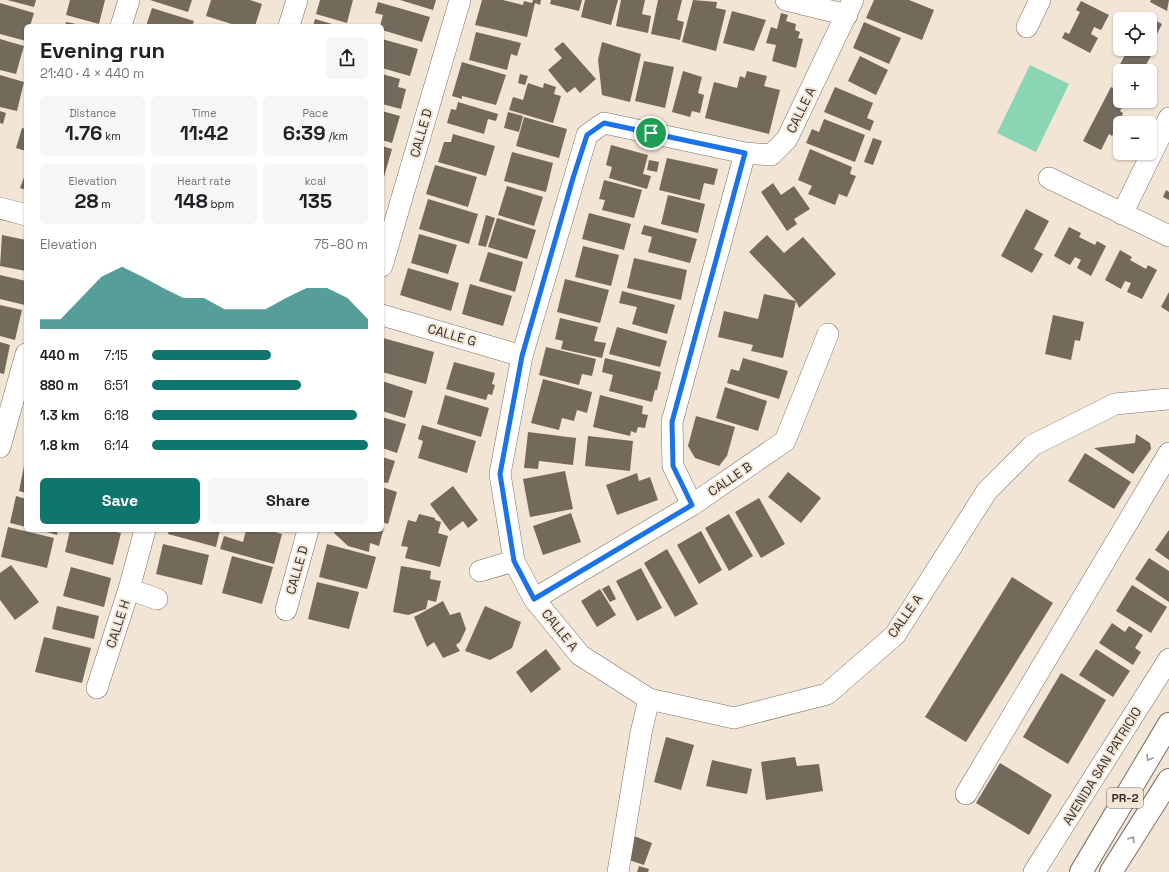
<!DOCTYPE html>
<meta charset="utf-8">
<style>
:root{--surface:#fff;--page:#f6f6f6;--text:#202124;--muted:#757577;--accent:#0f766e}
body{margin:0;font-family:"Space Grotesk",sans-serif;background:var(--page);color:var(--text);height:100vh;display:flex;flex-direction:column;font-size:15px;white-space:nowrap}
*{box-sizing:border-box;margin:0}
p{font-size:13px;color:var(--muted)}
.icon{flex:none;width:22px;height:22px;fill:none;stroke:currentColor;stroke-width:2;stroke-linecap:round;stroke-linejoin:round}
.map{position:relative;flex:1;overflow:hidden}
.drawer{position:absolute;left:24px;top:24px;width:360px;height:508px;display:flex;flex-direction:column;background:var(--surface);border-radius:6px;box-shadow:0 1px 3px #0004}
.drawer>*{flex:none}
.controls{position:absolute;left:1113px;top:12px;display:grid;gap:8px}
.controls a{display:grid;place-items:center;width:44px;height:44px;border-radius:6px;background:var(--surface);box-shadow:0 1px 3px #0004;font-size:20px}
.pin{position:absolute;display:grid;place-items:center;width:34px;height:34px;color:#fff;margin:-17px;border:2px solid #fff;border-radius:50%;box-shadow:0 1px 4px #0007}
.round{display:grid;place-items:center;flex:none;width:42px;height:42px;border-radius:6px;background:var(--page)}
.overview{display:flex;align-items:center;justify-content:space-between;height:68px;padding:0 16px}
h1{font-size:22px;font-weight:700;line-height:30px}
.figures{display:grid;grid-template-columns:repeat(3,1fr);gap:6px;height:68px;padding:4px 16px}
.figures div{display:grid;align-content:center;border-radius:6px;background:var(--page);text-align:center}
.figures b{font-size:20px;font-weight:700}
.figures small{font-size:11px;font-weight:400}
.figures p{font-size:11px}
.chart{height:112px;padding:8px 16px}
.chart p{display:flex;justify-content:space-between}
.chart svg{width:100%;height:72px;margin-top:4px;fill:var(--accent);opacity:.7}
.action{display:flex;gap:8px;margin-top:auto;padding:8px 16px}
.action a{flex:1;height:46px;border-radius:6px;background:var(--accent);color:#fff;font-size:16px;font-weight:700;line-height:46px;text-align:center}
.action a+a{background:var(--page);color:var(--text)}
ul{padding:0 16px;list-style:none;font-size:13px}
li{display:grid;grid-template-columns:64px 48px 1fr;align-items:center;height:30px}
li i{height:10px;border-radius:5px;background:var(--accent)}
.map>svg:first-child{display:block}
</style>
<div class="map">
<svg width="1169" height="872" viewBox="0 0 1169 872">
<rect width="100%" height="100%" fill="#f2e5d6"/>
<path fill="#8ad5b3" d="M1030,65l39,19 -33,68 -39,-19z"/>
<path fill="#736a5c" d="M7,0h29l-2,7z
M70,0h35l-6,24 -33,-9z
M150,0h42l-4,12z
M211,0h39l12,4 -7,22h-17l-32,-10z
M320,0h33l-6,23 -31,-9z
M400,0h36l-3,10z
M482,0h21l20,5 1,-4 8,2 1,-3h8l-1,5 -5,-2 -8,34 -52,-12z
M551,0h31l-3,11 -29,-7z
M585,0h33l-7,25 -30,-8z
M621,0h24l-3,14 9,2 -3,17 -32,-7z
M658,0h24l-5,20 7,2 -4,18 -29,-6z
M693,0l24,2 -1,6 10,2 -10,41 -34,-9z
M874,0h35l25,10 -12,30 -56,-22z
M1151,0h18l-2,11 -17,-9z
M1081,1l28,14 -8,15 -7,-3 -3,7 7,4 -8,15 -28,-15 3,-6 4,2 11,-22 -4,-2z
M378,2l52,15 -8,25 -40,-12v-4h-2l3,-11 -8,-2z
M0,3l34,10 -4,13h-4v15l-26,-7z
M152,8l42,13 -2,5h-46z
M732,11l34,9 -12,31 -31,-8z
M781,13l7,2 -2,6 10,3 -1,6 5,2 -2,6 5,1 -7,29 -24,-7 4,-16 -10,-2 5,-16 6,2z
M1145,15l17,9 -8,16 3,2 -4,9 -3,-1v-31h-7z
M315,19l24,7h-26z
M66,22l15,3v1h-16z
M864,22l37,16 -12,26 -36,-16z
M476,32l45,11 -4,13 -6,-2 -4,16 -38,-10z
M0,39l24,7 -8,28 -16,-4z
M382,39l36,10 -8,27 -28,-8z
M563,42l33,37 -16,14 -5,-6 -8,6 -19,-23 14,-12 -8,-9z
M602,42l39,12 -11,48 -28,-7 -4,-35z
M1128,49h22l-3,5 4,2 -5,9 -4,-1 -3,7 -22,-1z
M860,56l28,14 -12,25 -28,-14z
M644,61l30,6 -9,41 -30,-7z
M462,62l44,13 -10,30 -34,-9v3l-10,-3z
M683,71l19,6 -4,16 6,2 -4,18 -8,-2 -2,6 -18,-5z
M747,71l20,5 -3,10 16,4 -11,44 -64,-16 9,-36 23,6 3,-12 5,2z
M382,74l18,5 -2,8 8,2 -5,20 -19,-5z
M520,74l8,2 -3,9 -7,-2z
M0,75l24,7 -7,29 -17,-4z
M528,83l15,5 1,-5 12,4 -2,7 7,2 -8,27 -44,-13 4,-13 10,3z
M835,87l38,16 -6,15 7,3 -4,10 -46,-19z
M1111,87l9,4v10h5l-5,10 3,2 -4,9 -3,-2 -3,6 4,1 -5,9 -3,-2 -8,16 -18,-9z
M458,102l40,12 -2,7 -8,-2 -4,15 -37,-11 4,-14 5,1z
M0,111l6,2 -3,11 -3,-1z
M382,111l18,5 -8,27 -10,-3z
M508,112l15,4 -4,16 -15,-4z
M524,117l43,12 -8,29 -43,-12z
M824,119l41,16 -10,27 -49,-19 6,-14 7,3z
M22,128l4,1v22l-10,-3z
M453,134l42,12 -9,30 -48,-14 6,-20h7z
M873,138l9,3 -9,24 -9,-3z
M611,145l37,10 -5,19 8,2 -4,13 -38,-11 3,-11 -6,-2z
M382,146l10,3 -8,28h-2z
M810,149l42,18 -2,7 6,2 -9,21 -8,-3 -4,11 -27,-11 4,-8 -14,-6z
M512,152l41,11 -7,29 -42,-11z
M667,158l51,11 -4,16 -10,-2 -4,17 -41,-10z
M649,160l10,2 -2,10 -10,-2z
M435,165l42,12 -9,30 -42,-13z
M26,172v18l-6,-2z
M604,180l38,10 -8,28 -32,-8 3,-10 -6,-1z
M773,183l8,12 13,-9 16,23 -16,10 3,5 -10,7 -26,-39z
M507,186l36,11 -9,29 -36,-11z
M1166,190l3,2v8l-6,-3z
M668,195l37,9 -7,29 -37,-9z
M428,199l50,15 -9,30 -50,-15z
M1026,209l23,12 -15,28 9,5 -11,19 -31,-17z
M589,213l42,11 -7,26 -42,-11z
M486,215l9,3 -9,29 -8,-2z
M497,218l39,12 -9,29 -39,-12z
M644,225l53,14 -7,24 -42,-11 4,-15 -11,-3z
M1069,227l12,6 -2,4 16,8 2,-4 9,5 -15,30 -14,-8 4,-8 -6,-3 -5,8 -16,-9z
M419,234l38,11 -9,29 -37,-11z
M2,235l24,5v31l-26,-5z
M767,235l17,18 19,-16 33,37 -37,34 -3,-7 -47,-49z
M583,246l36,9 -8,31 -36,-9z
M1120,250l12,7 -2,3 16,9 2,-4 9,5 -15,29 -15,-7 4,-9 -6,-2 -4,8 -16,-9z
M488,252l35,10 -8,30 -36,-11z
M634,258l53,12 -6,30 -54,-12z
M408,268l51,15 -8,28 -51,-16z
M0,275l26,6 -1,24 -25,-6z
M565,279l44,11 -9,33 -43,-11z
M470,284l42,12 -9,30 -41,-12z
M622,291l53,14 -8,29 -35,-10 5,-17 -18,-4z
M1169,292v20l-8,-5z
M764,294l32,7 -13,57 -32,-7 2,-6 -35,-8 6,-26 34,8z
M0,305l22,5 -7,30 -15,-4z
M1053,315l31,7 -4,19 -5,-1 -4,20 -26,-6z
M560,318l38,9 -4,14 12,2 -4,15 -41,-9 2,-8 -8,-2z
M617,327l50,14 -7,26 -51,-13z
M383,338l51,14 -8,32 -44,-12z
M0,342l10,3 -6,29 -4,-1z
M546,347l50,12 -4,17 -10,-2 -3,11 -40,-10z
M605,358l56,14 -4,18h-2l-3,12 -43,-11 4,-16 -11,-3z
M743,358l45,13 -9,28 -52,-16 4,-14 8,2z
M454,362l41,11 -3,11 3,1 -3,10 -4,-1 -2,6 -40,-11z
M543,379l49,13 -5,21 -10,-3 -3,11 -12,-3 -3,12 -28,-7z
M382,381l31,10 -8,27 -23,-7z
M725,387l42,14 -9,30 -42,-13z
M445,395l44,13 -8,29 -44,-13z
M600,395l43,11 -1,8 6,1 -3,13 -7,-1 -2,6 -5,-2 -1,5 -37,-9z
M696,416l39,11 -8,29 -8,10 -24,-8 -7,-12z
M382,417l24,7 -9,29 -15,-5z
M422,425l54,16 -9,32 -49,-15 5,-17 -5,-2z
M528,432l48,6 -3,27 -34,-4 -1,8 -14,-1z
M1136,434l14,9 1,6 -18,25 -39,-26 41,-5z
M588,436l45,5 -3,30 -45,-5z
M1085,453l46,29 -17,27 -46,-28z
M382,457l13,4 -7,22 -6,-1z
M25,461h1v32l-7,-2z
M565,471l8,38 -43,8 -7,-38z
M788,472l33,26 -20,25 -33,-26z
M637,473l2,8 11,-4 8,23 -41,15 -11,-30z
M453,486l25,34 -10,8 -5,-7 -13,10 -20,-27z
M382,487l15,5 -9,32 -6,-2z
M16,496l10,3v28l-16,-4z
M759,498l26,46 -24,14 -26,-46z
M571,513l10,29 -38,13 -10,-29z
M419,514l16,4v2l6,2 -3,11 10,3 -8,31 -35,-9 3,-11 -7,-1 7,-26 8,2z
M729,514l24,42 -24,15 -24,-43z
M382,526l2,1 -5,19 -9,-3 -1,9 -21,-6 -14,-13 1,-3h47z
M8,527l46,11 -7,30 -46,-11z
M40,530h18l-1,5z
M70,530h39l12,3 -8,32 -48,-13z
M169,530h51l-4,17 -48,-13z
M246,530h22l14,4 -8,30 -54,-15 4,-13 19,6z
M1169,530v30l-14,-10z
M701,531l21,39 -23,14 -22,-39z
M163,544l46,11 -7,30 -46,-11z
M327,544l49,13 -9,32 -48,-12z
M667,549l31,55 -23,13 -31,-54z
M232,556l41,11 -11,37 -40,-11z
M1149,558l20,13v31l-34,-23z
M11,565l28,37 -24,18 -15,-20v-27z
M401,566l30,5 -1,8 11,2 -5,21 -8,-2 -2,9 -18,6 -15,-3z
M71,567l40,11 -7,29 -41,-11z
M641,568l21,40 -25,13 -21,-40z
M1012,577l41,26 -87,139 -41,-25z
M317,582l42,10 -10,37 -41,-10z
M609,585l7,14 -6,3 -8,-13z
M1132,585l35,22 -16,26 -35,-22z
M600,589l16,26 -19,12 -16,-26z
M443,601l7,14 10,-3 6,17 -6,13 -4,3 4,6 -17,7 -9,-16 -7,5 -13,-30z
M57,606l42,10 -5,23 -42,-10z
M485,606l36,16 -9,26 -22,12 -25,-9z
M1112,623l13,9 4,-6 14,9 -8,13 6,4 -8,13 -34,-22z
M44,637l47,11 -9,35 -47,-11z
M546,649l15,20 -30,24 -15,-21z
M1096,649l34,22 -17,26 -34,-22z
M1061,673l45,27 -38,64 -45,-27z
M666,737l28,8 -13,45 -27,-8z
M795,757l2,9 22,-2 4,27 -57,9 -5,-38z
M712,760l40,9 -5,25 -41,-8z
M1000,763l52,32 -23,40 -53,-32z
M634,836l18,7 -8,22 -18,-6z
M639,866l10,3 -1,3h-11z"/>
<g fill="none" stroke-linecap="round" stroke-linejoin="round">
<defs>
<path id="minor" d="M786,0l61,15
M853,0l-66,139 -16,16 -26,-2 -141,-30 -17,12 -65,221 -22,118 14,87 20,38 46,56 69,44 85,19 93,-24 68,-59 92,-144 46,-46 82,-41 54,-5
M121,26l8,-26
M289,26l8,-26
M1027,27l13,-27
M1049,178l120,58
M0,208l26,7
M1122,214l47,-96
M382,266l78,-266
M382,315l140,41
M0,447l26,-93
M692,505l-19,-39 -1,-44 73,-269
M480,571l34,-10
M129,589l28,10
M534,599l158,-94 93,-64 43,-107
M286,610l22,-80
M97,688l32,-99 16,-59
M966,794l203,-341
M618,872l23,-139 8,-34
M1034,872l135,-213"/>
<path id="major" d="M1081,872l88,-148
M1111,872l58,-92"/>
</defs>
<use href="#minor" stroke="#7b7063" stroke-width="22"/>
<use href="#major" stroke="#7b7063" stroke-width="24"/>
<use href="#minor" stroke="#fff" stroke-width="21"/>
<use href="#major" stroke="#fff" stroke-width="22"/>
</g>
<defs><path id="oneway-chevron" d="M-2-3.5L2.5 0L-2 3.5" fill="none" stroke-width="1.6" stroke-linecap="round" stroke-linejoin="round"/></defs>
<g stroke="#9a9896">
<use href="#oneway-chevron" transform="translate(1149 758) rotate(121)"/>
<use href="#oneway-chevron" transform="translate(1132 839) rotate(-58)"/>
</g>
<g fill="none" stroke-linecap="round" stroke-linejoin="round">
<defs>
<path id="route" d="M604,123l141,30 -73,269 1,44 19,39 -158,94 -20,-38 -14,-87 22,-118 51,-178 14,-43z"/>
</defs>
<use href="#route" stroke="#fff" stroke-width="8"/>
<use href="#route" stroke="#1a73e8" stroke-width="5"/>
</g>
<g text-anchor="middle" dominant-baseline="central" stroke-width="4" stroke-linejoin="round" paint-order="stroke">
<rect fill="#f2e5d6" stroke="#6e675f" stroke-width="1" x="1107" y="788" width="36" height="20" rx="3"/>
<g font-size="12" font-weight="bold" fill="#36312c">
<text x="1125" y="798">PR-2</text>
</g>
<g font-size="13" fill="#36312c" stroke="#f2e5d6">
<text transform="translate(801 110) rotate(-64)">CALLE A</text>
<text transform="translate(421 133) rotate(-74)">CALLE D</text>
<text transform="translate(452 335) rotate(16)">CALLE G</text>
<text transform="translate(730 479) rotate(-34)">CALLE B</text>
<text transform="translate(297 570) rotate(-74)">CALLE D</text>
<text transform="translate(905 616) rotate(-55)">CALLE A</text>
<text transform="translate(118 624) rotate(-72)">CALLE H</text>
<text transform="translate(560 630) rotate(51)">CALLE A</text>
<text transform="translate(1102 766) rotate(-58)">AVENIDA SAN PATRICIO</text>
</g>
</g>
</svg>
<div class="controls">
<a><svg class="icon" aria-label="locate" viewBox="0 0 24 24"><circle cx="12" cy="12" r="6"/><path d="M12 2v4M12 18v4M2 12h4M18 12h4"/></svg></a>
<a>+</a>
<a>−</a>
</div>
<div class="pin" style="left:651px;top:133px;background:#1e9e55"><svg class="icon" aria-label="arrive" viewBox="0 0 24 24"><path d="M6 21V4h12l-3 4 3 4H6"/></svg></div>
<section class="drawer">
<div class="overview"><div><h1>Evening run</h1><p>21:40 · 4 × 440 m</p></div><a class="round"><svg class="icon" aria-label="share" viewBox="0 0 24 24"><path d="M12 15V3M7 8l5-5 5 5M5 13v7h14v-7"/></svg></a></div>
<div class="figures">
<div><p>Distance</p><b>1.76<small> km</small></b></div>
<div><p>Time</p><b>11:42</b></div>
<div><p>Pace</p><b>6:39<small> /km</small></b></div>
</div>
<div class="figures">
<div><p>Elevation</p><b>28<small> m</small></b></div>
<div><p>Heart rate</p><b>148<small> bpm</small></b></div>
<div><p>kcal</p><b>135</b></div>
</div>
<div class="chart"><p><span>Elevation</span>75–80 m</p>
<svg viewBox="0 0 160 44" preserveAspectRatio="none"><path d="M0 44V38L10 38L20 25L30 12L40 6L50 12L60 19L70 25L80 25L90 32L100 32L110 32L120 25L130 19L140 19L150 25L160 38V44z"/></svg>
</div>
<ul>
<li><b>440 m</b>7:15<i style="width:55%"></i></li>
<li><b>880 m</b>6:51<i style="width:69%"></i></li>
<li><b>1.3 km</b>6:18<i style="width:95%"></i></li>
<li><b>1.8 km</b>6:14<i style="width:100%"></i></li>
</ul>
<div class="action"><a>Save</a><a>Share</a></div>
</section>
</div>
